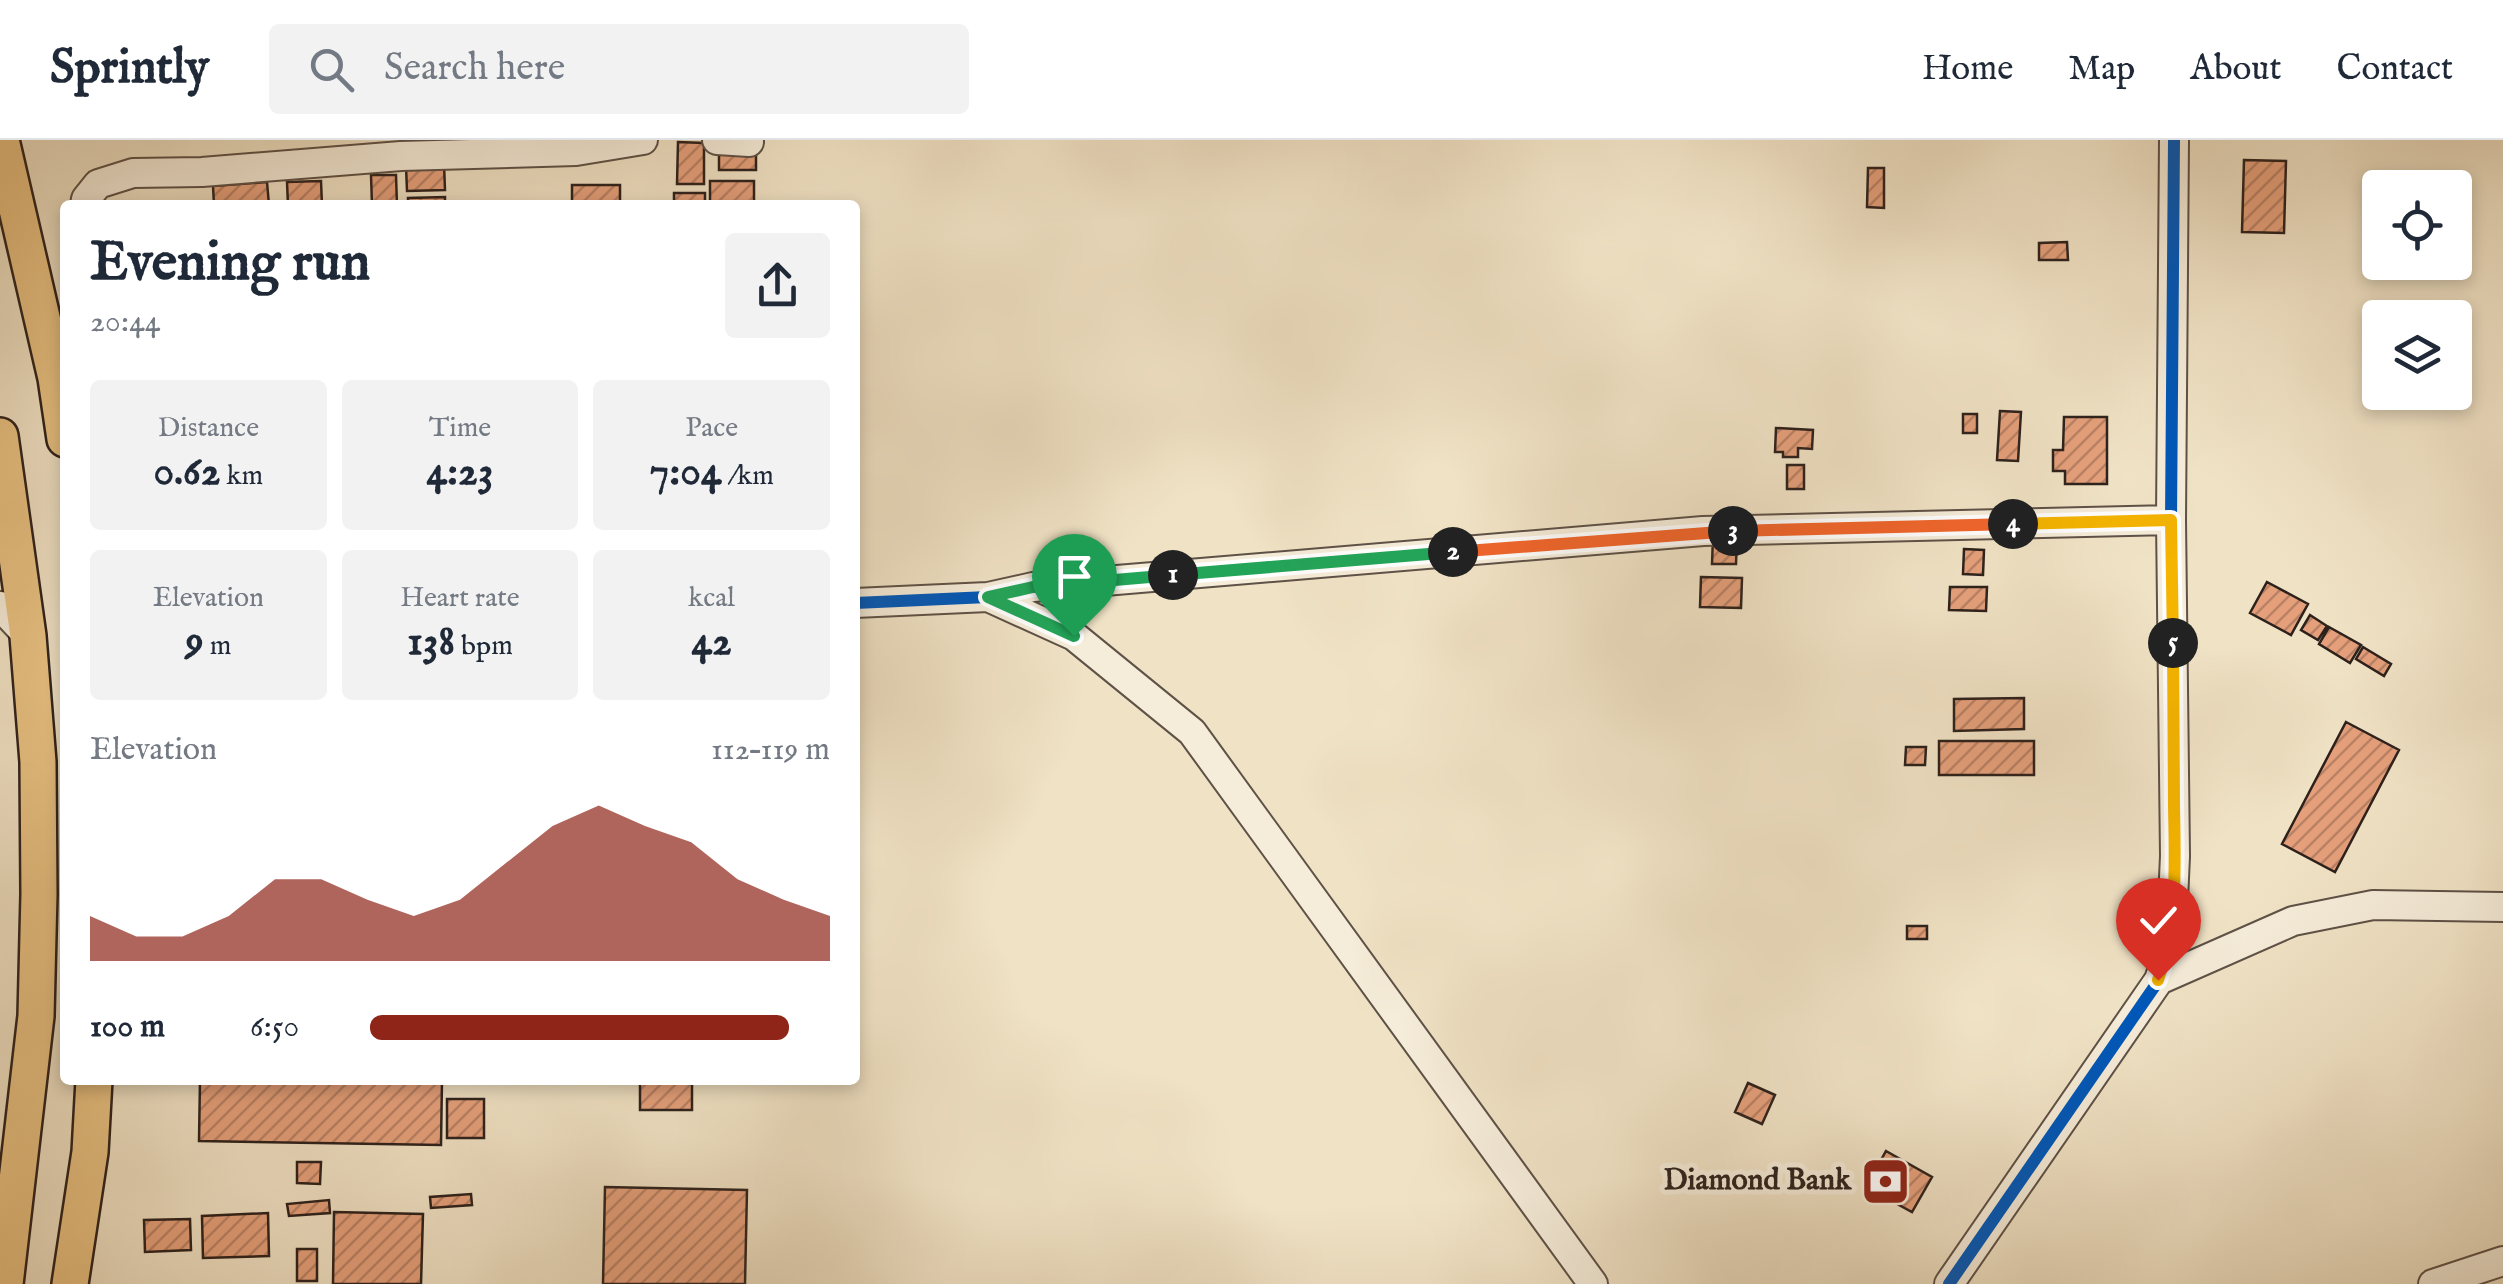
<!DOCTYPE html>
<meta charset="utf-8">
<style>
:root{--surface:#fff;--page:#f2f2f3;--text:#1f2937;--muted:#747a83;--line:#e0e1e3;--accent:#8f2418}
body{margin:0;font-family:"IM FELL English",serif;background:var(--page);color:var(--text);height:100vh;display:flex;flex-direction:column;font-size:38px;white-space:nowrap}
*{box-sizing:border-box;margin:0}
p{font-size:32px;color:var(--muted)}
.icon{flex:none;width:55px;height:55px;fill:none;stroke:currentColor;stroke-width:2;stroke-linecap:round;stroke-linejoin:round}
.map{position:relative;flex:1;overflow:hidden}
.panel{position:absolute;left:60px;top:60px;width:800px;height:885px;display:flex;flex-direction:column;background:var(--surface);border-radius:10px;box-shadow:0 5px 15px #0003}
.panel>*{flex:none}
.tools{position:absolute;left:2362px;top:30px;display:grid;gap:20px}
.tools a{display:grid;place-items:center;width:110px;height:110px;border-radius:10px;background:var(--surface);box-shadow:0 5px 15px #0003;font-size:50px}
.pin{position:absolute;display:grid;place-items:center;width:85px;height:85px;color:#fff;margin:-102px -42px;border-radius:50% 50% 50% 0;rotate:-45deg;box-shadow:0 0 10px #0007}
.pin .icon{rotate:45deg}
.km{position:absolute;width:50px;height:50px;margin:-25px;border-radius:50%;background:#222;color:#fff;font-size:28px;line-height:50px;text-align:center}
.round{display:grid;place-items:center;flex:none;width:105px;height:105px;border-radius:10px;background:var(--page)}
.overview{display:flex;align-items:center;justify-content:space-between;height:170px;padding:0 30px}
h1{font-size:55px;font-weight:700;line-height:75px}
.metrics{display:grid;grid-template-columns:repeat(3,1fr);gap:15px;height:170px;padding:10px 30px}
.metrics div{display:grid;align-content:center;border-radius:10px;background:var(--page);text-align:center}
.metrics b{font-size:42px;font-weight:700}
.metrics small{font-size:28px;font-weight:400}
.metrics p{font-size:28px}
.chart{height:280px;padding:20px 30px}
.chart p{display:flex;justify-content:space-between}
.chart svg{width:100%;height:180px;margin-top:10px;fill:var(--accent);opacity:.7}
ul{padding:0 30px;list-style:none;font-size:32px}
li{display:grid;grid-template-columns:160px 120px 1fr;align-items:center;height:75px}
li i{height:25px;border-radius:12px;background:var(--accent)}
header{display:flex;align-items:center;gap:60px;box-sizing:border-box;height:140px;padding:0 50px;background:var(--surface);border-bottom:2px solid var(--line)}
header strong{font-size:48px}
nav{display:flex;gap:55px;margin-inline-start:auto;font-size:35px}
.search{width:700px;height:90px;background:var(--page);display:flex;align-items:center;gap:25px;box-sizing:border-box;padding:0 35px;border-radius:10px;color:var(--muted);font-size:38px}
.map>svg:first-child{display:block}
</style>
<header>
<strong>Sprintly</strong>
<div class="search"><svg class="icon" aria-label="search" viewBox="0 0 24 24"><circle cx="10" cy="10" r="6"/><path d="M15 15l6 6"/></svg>Search here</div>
<nav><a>Home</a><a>Map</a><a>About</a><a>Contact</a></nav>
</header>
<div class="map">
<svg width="2503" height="1144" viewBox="0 0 2503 1144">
<defs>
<pattern id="building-hatch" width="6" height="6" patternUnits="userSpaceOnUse" patternTransform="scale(2.5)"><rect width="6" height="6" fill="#e5a07b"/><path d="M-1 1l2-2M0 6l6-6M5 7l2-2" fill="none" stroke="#ba8264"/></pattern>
</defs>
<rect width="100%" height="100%" fill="#f0e2c5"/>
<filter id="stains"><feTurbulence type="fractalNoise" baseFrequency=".002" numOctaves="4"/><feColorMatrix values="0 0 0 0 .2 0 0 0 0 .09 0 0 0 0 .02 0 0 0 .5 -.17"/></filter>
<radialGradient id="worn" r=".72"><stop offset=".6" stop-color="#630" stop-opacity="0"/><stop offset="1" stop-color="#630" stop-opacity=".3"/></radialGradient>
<path fill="url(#building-hatch)" stroke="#2d211c" stroke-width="2.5" d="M678,2l26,1v41h-27z
M719,3l37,1v26h-37z
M2244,20l42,1 -2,72 -42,-1z
M444,24l1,26 -38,1 -1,-25z
M1868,28h16v40l-17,-1z
M371,35h25l1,30h-25z
M321,41l1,24h-34l-1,-23z
M710,41h44v24h-44z
M267,42l2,23h-55l-1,-19z
M572,45h48v20h-48z
M674,53h31v12h-31z
M445,57v8h-37v-7z
M2067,102l1,18h-29v-17z
M2000,271l21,1 -3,49 -21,-1z
M1963,274h14v19h-14z
M2064,277h43v67h-42v-13h-12v-21h10z
M1776,288l37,2 -1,19 -14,-1v9h-15v-5h-8z
M1787,325h17v24h-17z
M1713,397h24l-1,27h-24z
M1964,409l20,1 -1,25 -20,-1z
M1701,437l41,1 -1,30 -41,-1z
M2267,442l41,22 -17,31 -41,-22z
M1950,447h37l-1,24 -37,-1z
M2310,475l17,11 -9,14 -17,-10z
M2329,487l32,18 -11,18 -31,-19z
M2363,507l28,17 -7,12 -28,-17z
M2024,558v31l-70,2v-32z
M2346,582l53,28 -64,122 -53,-28z
M1939,601h95v34h-95z
M1906,607h20l-1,18h-20z
M1907,786h20v13h-20z
M200,940h242l-1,65 -242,-4z
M640,940h52v30h-52z
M1748,943l27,12 -13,29 -27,-12z
M447,959h37v39h-37z
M1886,1011l46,26 -20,35 -46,-25z
M297,1022h24l-1,22 -23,-1z
M605,1047l142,3 -2,94h-142z
M471,1054l1,11 -41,3 -1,-11z
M329,1060l1,13 -41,3 -2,-12z
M334,1072l89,2 -2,70h-88z
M268,1073l1,43 -66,2 -1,-42z
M190,1079l1,31 -46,2 -1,-32z
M297,1109h20v32h-20z"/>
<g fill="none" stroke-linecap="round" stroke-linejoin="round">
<defs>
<path id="minor" d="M717,0l32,2
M85,65l1,-6 12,-15 35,-11 69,-1 199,-16 175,-5 67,-11
M988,457l86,39 118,96 401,552
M855,463l133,-6 45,-10 670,-56 468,-11
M0,466l28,30
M2159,840l134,-59 80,-16 130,2
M1949,1144l210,-304 9,-27 4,-31 3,-66 -4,-336 3,-380
M2433,1144l70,-23"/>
<path id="major" d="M1,0l55,238 9,61
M0,296l28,200 10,126 1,132 -3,122 -31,268
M70,1144l20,-132 4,-72"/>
</defs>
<use href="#minor" stroke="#5e5146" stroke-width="32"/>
<use href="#major" stroke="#2d211c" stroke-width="40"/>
<use href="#minor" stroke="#f5ecd9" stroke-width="28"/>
<use href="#major" stroke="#e8c182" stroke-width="35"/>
<defs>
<path id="cycleway" d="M855,463l133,-6 45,-10 670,-56 468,-11
M1949,1144l210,-304 9,-27 4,-31 3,-66 -4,-336 3,-380"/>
</defs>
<use href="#cycleway" stroke="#f5ecd9" stroke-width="19"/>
<use href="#cycleway" stroke="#0057b8" stroke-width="12"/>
</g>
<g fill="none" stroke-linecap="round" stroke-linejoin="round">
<defs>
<path id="split-1" d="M1074,496l-86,-39 45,-10 140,-12"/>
<path id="split-2" d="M1173,435l280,-23"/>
<path id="split-3" d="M1453,412l280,-21"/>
<path id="split-4" d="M1733,391l280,-7"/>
<path id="split-5" d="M2013,384l158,-4 2,123"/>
<path id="split-6" d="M2158,840c20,-56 17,-116 16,-175 0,-54 -1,-108 -1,-162"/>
</defs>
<use href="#split-1" stroke="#fff" stroke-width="20"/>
<use href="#split-2" stroke="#fff" stroke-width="20"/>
<use href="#split-3" stroke="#fff" stroke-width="20"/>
<use href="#split-4" stroke="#fff" stroke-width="20"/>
<use href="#split-5" stroke="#fff" stroke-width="20"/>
<use href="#split-6" stroke="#fff" stroke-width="20"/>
<use href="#split-1" stroke="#22a559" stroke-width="12"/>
<use href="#split-2" stroke="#22a559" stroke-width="12"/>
<use href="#split-3" stroke="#f0652b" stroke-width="12"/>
<use href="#split-4" stroke="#f0652b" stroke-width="12"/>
<use href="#split-5" stroke="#f5b400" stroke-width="12"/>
<use href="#split-6" stroke="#f5b400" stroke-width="12"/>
</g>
<defs>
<symbol id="bank-square" viewBox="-11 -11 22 22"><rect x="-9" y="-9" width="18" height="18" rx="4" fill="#8f2418" stroke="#f5ecd9"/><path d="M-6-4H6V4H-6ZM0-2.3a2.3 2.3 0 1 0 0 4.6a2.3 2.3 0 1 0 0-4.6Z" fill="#fff"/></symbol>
</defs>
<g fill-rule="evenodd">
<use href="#bank-square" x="1858" y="1014" width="55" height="55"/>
</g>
<g text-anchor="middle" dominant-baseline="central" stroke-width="10" stroke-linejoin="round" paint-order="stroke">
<g font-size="30" font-weight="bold" fill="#2d211c" stroke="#f5ecd9" text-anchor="end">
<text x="1851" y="1041">Diamond Bank</text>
</g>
</g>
<rect width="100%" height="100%" filter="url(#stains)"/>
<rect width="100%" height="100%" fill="url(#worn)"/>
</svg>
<div class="tools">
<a><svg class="icon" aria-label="locate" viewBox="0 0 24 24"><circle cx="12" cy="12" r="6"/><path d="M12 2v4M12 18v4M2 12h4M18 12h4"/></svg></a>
<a><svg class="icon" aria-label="layers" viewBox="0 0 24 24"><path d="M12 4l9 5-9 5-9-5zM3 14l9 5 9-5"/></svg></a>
</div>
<div class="pin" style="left:1074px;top:496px;background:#1e9e55"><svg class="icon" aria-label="arrive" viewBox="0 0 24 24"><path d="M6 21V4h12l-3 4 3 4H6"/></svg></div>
<div class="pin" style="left:2158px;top:840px;background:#d93025"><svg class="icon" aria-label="check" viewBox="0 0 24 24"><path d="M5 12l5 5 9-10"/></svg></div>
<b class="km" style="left:1173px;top:435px">1</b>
<b class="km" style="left:1453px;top:412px">2</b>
<b class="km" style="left:1733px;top:391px">3</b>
<b class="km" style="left:2013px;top:384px">4</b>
<b class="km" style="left:2173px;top:503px">5</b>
<section class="panel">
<div class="overview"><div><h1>Evening run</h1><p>20:44</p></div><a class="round"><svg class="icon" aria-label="share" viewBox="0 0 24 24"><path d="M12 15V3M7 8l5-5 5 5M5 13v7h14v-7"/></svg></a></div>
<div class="metrics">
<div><p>Distance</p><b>0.62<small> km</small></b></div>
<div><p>Time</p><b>4:23</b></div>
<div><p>Pace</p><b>7:04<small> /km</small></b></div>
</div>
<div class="metrics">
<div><p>Elevation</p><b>9<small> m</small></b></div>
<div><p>Heart rate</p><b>138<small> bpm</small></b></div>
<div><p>kcal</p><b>42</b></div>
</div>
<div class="chart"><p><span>Elevation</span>112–119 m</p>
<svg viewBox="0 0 160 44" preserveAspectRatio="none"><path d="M0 44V33L10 38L20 38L30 33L40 24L50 24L60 29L70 33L80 29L90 20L100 11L110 6L120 11L130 15L140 24L150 29L160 33V44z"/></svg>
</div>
<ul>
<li><b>100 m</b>6:50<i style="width:91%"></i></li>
</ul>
</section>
</div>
